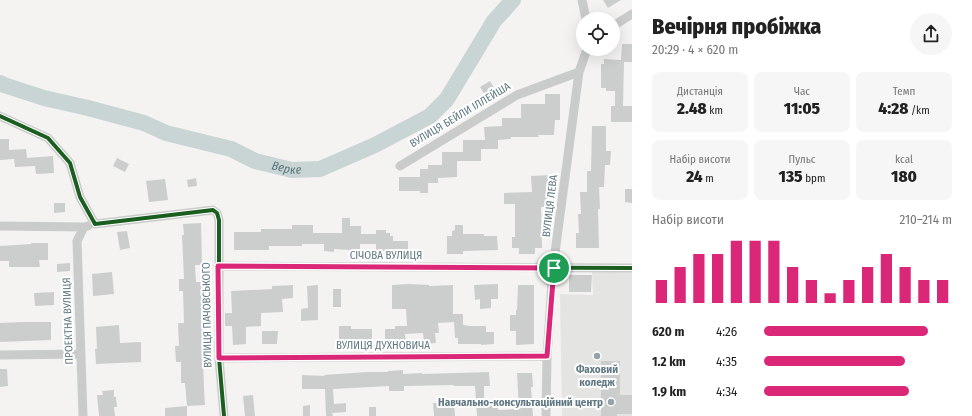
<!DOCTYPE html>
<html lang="uk">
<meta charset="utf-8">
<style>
:root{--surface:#fff;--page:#f6f6f6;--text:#222;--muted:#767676;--accent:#db2777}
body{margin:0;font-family:"Fira Sans Condensed",sans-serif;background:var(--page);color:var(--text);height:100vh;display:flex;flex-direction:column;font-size:15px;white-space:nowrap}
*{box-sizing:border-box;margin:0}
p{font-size:13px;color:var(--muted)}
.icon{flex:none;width:22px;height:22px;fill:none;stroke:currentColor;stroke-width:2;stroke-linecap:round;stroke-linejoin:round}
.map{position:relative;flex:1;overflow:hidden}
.details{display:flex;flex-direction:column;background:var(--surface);width:340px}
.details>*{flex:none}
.fabs{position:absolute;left:576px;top:12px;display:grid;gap:8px}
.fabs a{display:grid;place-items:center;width:44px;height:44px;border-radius:50%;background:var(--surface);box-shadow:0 4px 16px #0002;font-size:20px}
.pin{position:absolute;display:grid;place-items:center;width:34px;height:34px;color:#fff;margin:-17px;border:2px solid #fff;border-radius:50%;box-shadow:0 1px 4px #0007}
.round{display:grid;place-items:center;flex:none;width:42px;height:42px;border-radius:21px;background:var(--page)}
.overview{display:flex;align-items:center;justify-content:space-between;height:68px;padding:0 20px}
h1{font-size:22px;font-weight:800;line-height:30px}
.figures{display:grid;grid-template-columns:repeat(3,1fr);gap:6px;height:68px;padding:4px 20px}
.figures div{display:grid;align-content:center;border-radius:8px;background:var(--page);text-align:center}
.figures b{font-size:17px;font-weight:800}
.figures small{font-size:11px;font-weight:400}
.figures p{font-size:11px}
.chart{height:112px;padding:8px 20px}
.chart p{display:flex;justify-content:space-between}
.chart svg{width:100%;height:72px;margin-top:4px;stroke:var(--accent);stroke-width:6}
ul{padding:0 20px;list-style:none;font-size:13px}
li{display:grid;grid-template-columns:64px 48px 1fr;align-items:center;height:30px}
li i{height:10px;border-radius:5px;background:var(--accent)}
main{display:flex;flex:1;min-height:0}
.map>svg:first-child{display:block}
</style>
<main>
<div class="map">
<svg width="632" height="416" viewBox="0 0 632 416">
<rect width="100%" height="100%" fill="#f4f3f1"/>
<path fill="#e4e4e3" d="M592,272h40v144h-70l-2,-122 33,1z"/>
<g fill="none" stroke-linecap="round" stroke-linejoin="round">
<path stroke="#c9d4d5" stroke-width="16" id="s1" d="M0,83l4,2 40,13 44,10 56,15 22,10 65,16 24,12 37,9 28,-1 55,-24 55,-29 17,-17 47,-78 19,-21"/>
</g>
<path fill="#cccecd" d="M603,0h18l-13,8z
M622,44h10v18h-8l-1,44h9v16h-21v-16h4v-15h-9v-3h-5v-24h3v-5l17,1z
M490,81l9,15 -10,6 -9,-15z
M545,94h15v26h-5l-1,15h-16l1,2h-28v2l-13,1v9h-17v12h-24v16l-19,1v5h-10v10h-8v-2h-21v-14h21v-8h8v-4h14v-13h21v-12h22l-1,-13 18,-1v-8h19v-14h24z
M592,126h14v25h5l-1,14h-5l-1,22h-5l1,22h-2l1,39h-23v-15h3l-1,-19h3l-1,-22h7v-21h4z
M0,139h9v11l17,-1 1,9 26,-2 1,17 -18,1 -1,-8 -20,1 -1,-8 -14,1z
M117,158l12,6 -4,8 -12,-6z
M550,175l1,17h-4v15h-6l1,41h-7v6h-16v-6h-7v-11h3v-33h-11v-11l28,-1 -1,-16z
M196,178l1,8 -9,1 -1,-7z
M165,179l3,21 -19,2 -3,-21z
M625,189h7v14l-7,-1z
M54,203h11v9l-11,1z
M342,218h8v8h11v8h15v-4h10v3h4v3h3v5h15v12h-7v-3l-25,1v-7h-16v7h-10v-1l-16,-1v3l-10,-1v-7h-22v2h-33v4h-35v-18h27v-3h31v-4h21v8h29z
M201,223l1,42h-7l1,17h5l4,79h-2l1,28 1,16 -18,1 -2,-23h-4v-21h-5l-1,-16h4l-1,-23h6l-1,-32h-4v-12h5l-2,-44h2l-1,-11z
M455,225h8v9h21v2h13l1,14 -35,1v3h-16v-18h5v-5l3,-1z
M127,231l3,17 -10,2 -3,-18z
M31,243h17v17h-9l1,7h-31v-6h-9v-15l31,-2z
M70,263v8l-13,1v-8z
M112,272l2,22 -21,2 -1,-22z
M569,275h23l-1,17h-22z
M409,284l20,1v1l24,-1v29h10v11l7,1h16v6h8v12l-13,1v-1h-23v-6h-3l-1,-16 -16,1 1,10h-4l1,10 -12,1 -1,-11 -18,1 1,10h-21v-15h10v-3h12l-1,-17h-14v-24z
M498,284v15h-7v9l-11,1v-10l-5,1 -1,-15z
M293,285v13l-11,1 1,13 -22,1v13l-15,1v17l-13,1 -1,-19h-7v-13h7l-1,-22 41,-2v-3z
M318,285v35l-17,1v-12l7,-1 -1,-22z
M518,285h16v59l-18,1v-14h-6v-16h6v-5h1z
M333,289h8v18h-8z
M54,292v13l-19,1 -1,-13z
M23,322h28v18l-51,2v-19z
M119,325l1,18 21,-1v20l-45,2 -1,-15h2l-1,-22z
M339,326h12v3h21v15l-33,1z
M262,331h16l-1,13h-15z
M601,361h19v34h12v19h-15v2h-16z
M0,369h7l1,17 -8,1z
M403,370v4l19,-1v1l67,-2 1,14h-6v15h13l1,9 21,-1 -2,-36h15l1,14h-2l2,29h-56l-2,-30h-21v-1l-50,1v5h-15v-5l-56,3 1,15 12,-1v9l-14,1 1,3h-7l-1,-27h-23v-14l23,1 -1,-1 43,-3h21v-1z
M114,390v7h2l1,10h-3l1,9h-16l-2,-21h6l-1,-4z
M253,395l2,21h-10l-2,-20z
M454,402l1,14h-21l-1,-13z
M310,405v11h-7v-10z
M187,406v10h-22v-8z
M369,407h7v9h-7z"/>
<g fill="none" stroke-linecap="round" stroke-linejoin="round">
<path stroke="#cacccc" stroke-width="9" d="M582,0l4,19
M613,26l19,-12
M0,116l48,22 22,25 10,34 15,27 118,-14 4,3 2,7v138l5,58
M400,166l117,-71 62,-23
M0,226l84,1 4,-1
M218,266l414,2
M0,355l81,-1
M219,358l328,-2
M83,416l-6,-175 7,-14
M546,416l1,-60 6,-88 26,-196 8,-23"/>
<defs>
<path id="cycleway" d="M0,116l48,22 22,25 10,34 15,27 118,-14 4,3 2,7v138l5,58
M218,266l414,2"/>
</defs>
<use href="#cycleway" stroke="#fff" stroke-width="6"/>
<use href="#cycleway" stroke="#1b5e20" stroke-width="4"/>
</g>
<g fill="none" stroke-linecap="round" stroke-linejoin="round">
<defs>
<path id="route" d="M218,266l336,2 -7,88 -328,2z"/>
</defs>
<use href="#route" stroke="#fff" stroke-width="8"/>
<use href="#route" stroke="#db2777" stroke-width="5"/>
</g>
<g fill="#94a4aa" stroke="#fff" stroke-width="1.5">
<circle cx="597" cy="356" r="4"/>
<circle cx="611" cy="402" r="4"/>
</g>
<g text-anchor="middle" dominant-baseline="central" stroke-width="4" stroke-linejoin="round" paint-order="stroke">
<g font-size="11" fill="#617983" stroke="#fff">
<text transform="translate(460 115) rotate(-31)">ВУЛИЦЯ БЕЙЛИ ІЛЛЕЙША</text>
<text transform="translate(550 206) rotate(-83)">ВУЛИЦЯ ЛЕВА</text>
<text x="386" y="255">СІЧОВА ВУЛИЦЯ</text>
<text transform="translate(207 315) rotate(-91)">ВУЛИЦЯ ПАЧОВСЬКОГО</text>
<text transform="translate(68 321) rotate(-92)">ПРОЕКТНА ВУЛИЦЯ</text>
<text x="383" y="345">ВУЛИЦЯ ДУХНОВИЧА</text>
</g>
<g font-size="11" font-weight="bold" fill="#617983" stroke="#fff">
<text x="597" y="369">Фаховий<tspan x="597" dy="13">коледж</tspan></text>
<text x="603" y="402" text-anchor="end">Навчально-консультаційний центр</text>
</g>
<g font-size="12" font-style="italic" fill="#58767a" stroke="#fff">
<text stroke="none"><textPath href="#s1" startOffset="300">Верке</textPath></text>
</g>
</g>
</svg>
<div class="fabs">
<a><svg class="icon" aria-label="locate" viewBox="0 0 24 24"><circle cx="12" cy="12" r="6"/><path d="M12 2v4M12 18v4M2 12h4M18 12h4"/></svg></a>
</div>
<div class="pin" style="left:554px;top:268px;background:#1e9e55"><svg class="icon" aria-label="arrive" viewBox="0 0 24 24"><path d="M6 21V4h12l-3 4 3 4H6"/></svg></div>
</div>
<section class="details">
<div class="overview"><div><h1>Вечірня пробіжка</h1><p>20:29 · 4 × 620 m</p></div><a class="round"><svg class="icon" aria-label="share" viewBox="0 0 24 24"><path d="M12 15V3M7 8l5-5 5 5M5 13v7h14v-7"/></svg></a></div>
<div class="figures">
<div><p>Дистанція</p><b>2.48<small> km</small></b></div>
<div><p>Час</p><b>11:05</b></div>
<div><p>Темп</p><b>4:28<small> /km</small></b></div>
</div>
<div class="figures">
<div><p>Набір висоти</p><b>24<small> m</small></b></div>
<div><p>Пульс</p><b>135<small> bpm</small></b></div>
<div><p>kcal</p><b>180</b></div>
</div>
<div class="chart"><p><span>Набір висоти</span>210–214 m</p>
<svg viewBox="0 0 160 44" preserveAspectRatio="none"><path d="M5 44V30M15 44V22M25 44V14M35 44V14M45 44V6M55 44V6M65 44V6M75 44V22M85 44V30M95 44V38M105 44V30M115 44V22M125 44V14M135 44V22M145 44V30M155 44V30"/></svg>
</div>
<ul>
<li><b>620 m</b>4:26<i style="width:87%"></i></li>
<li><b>1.2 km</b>4:35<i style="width:75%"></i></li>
<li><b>1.9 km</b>4:34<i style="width:77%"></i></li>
</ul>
</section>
</main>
